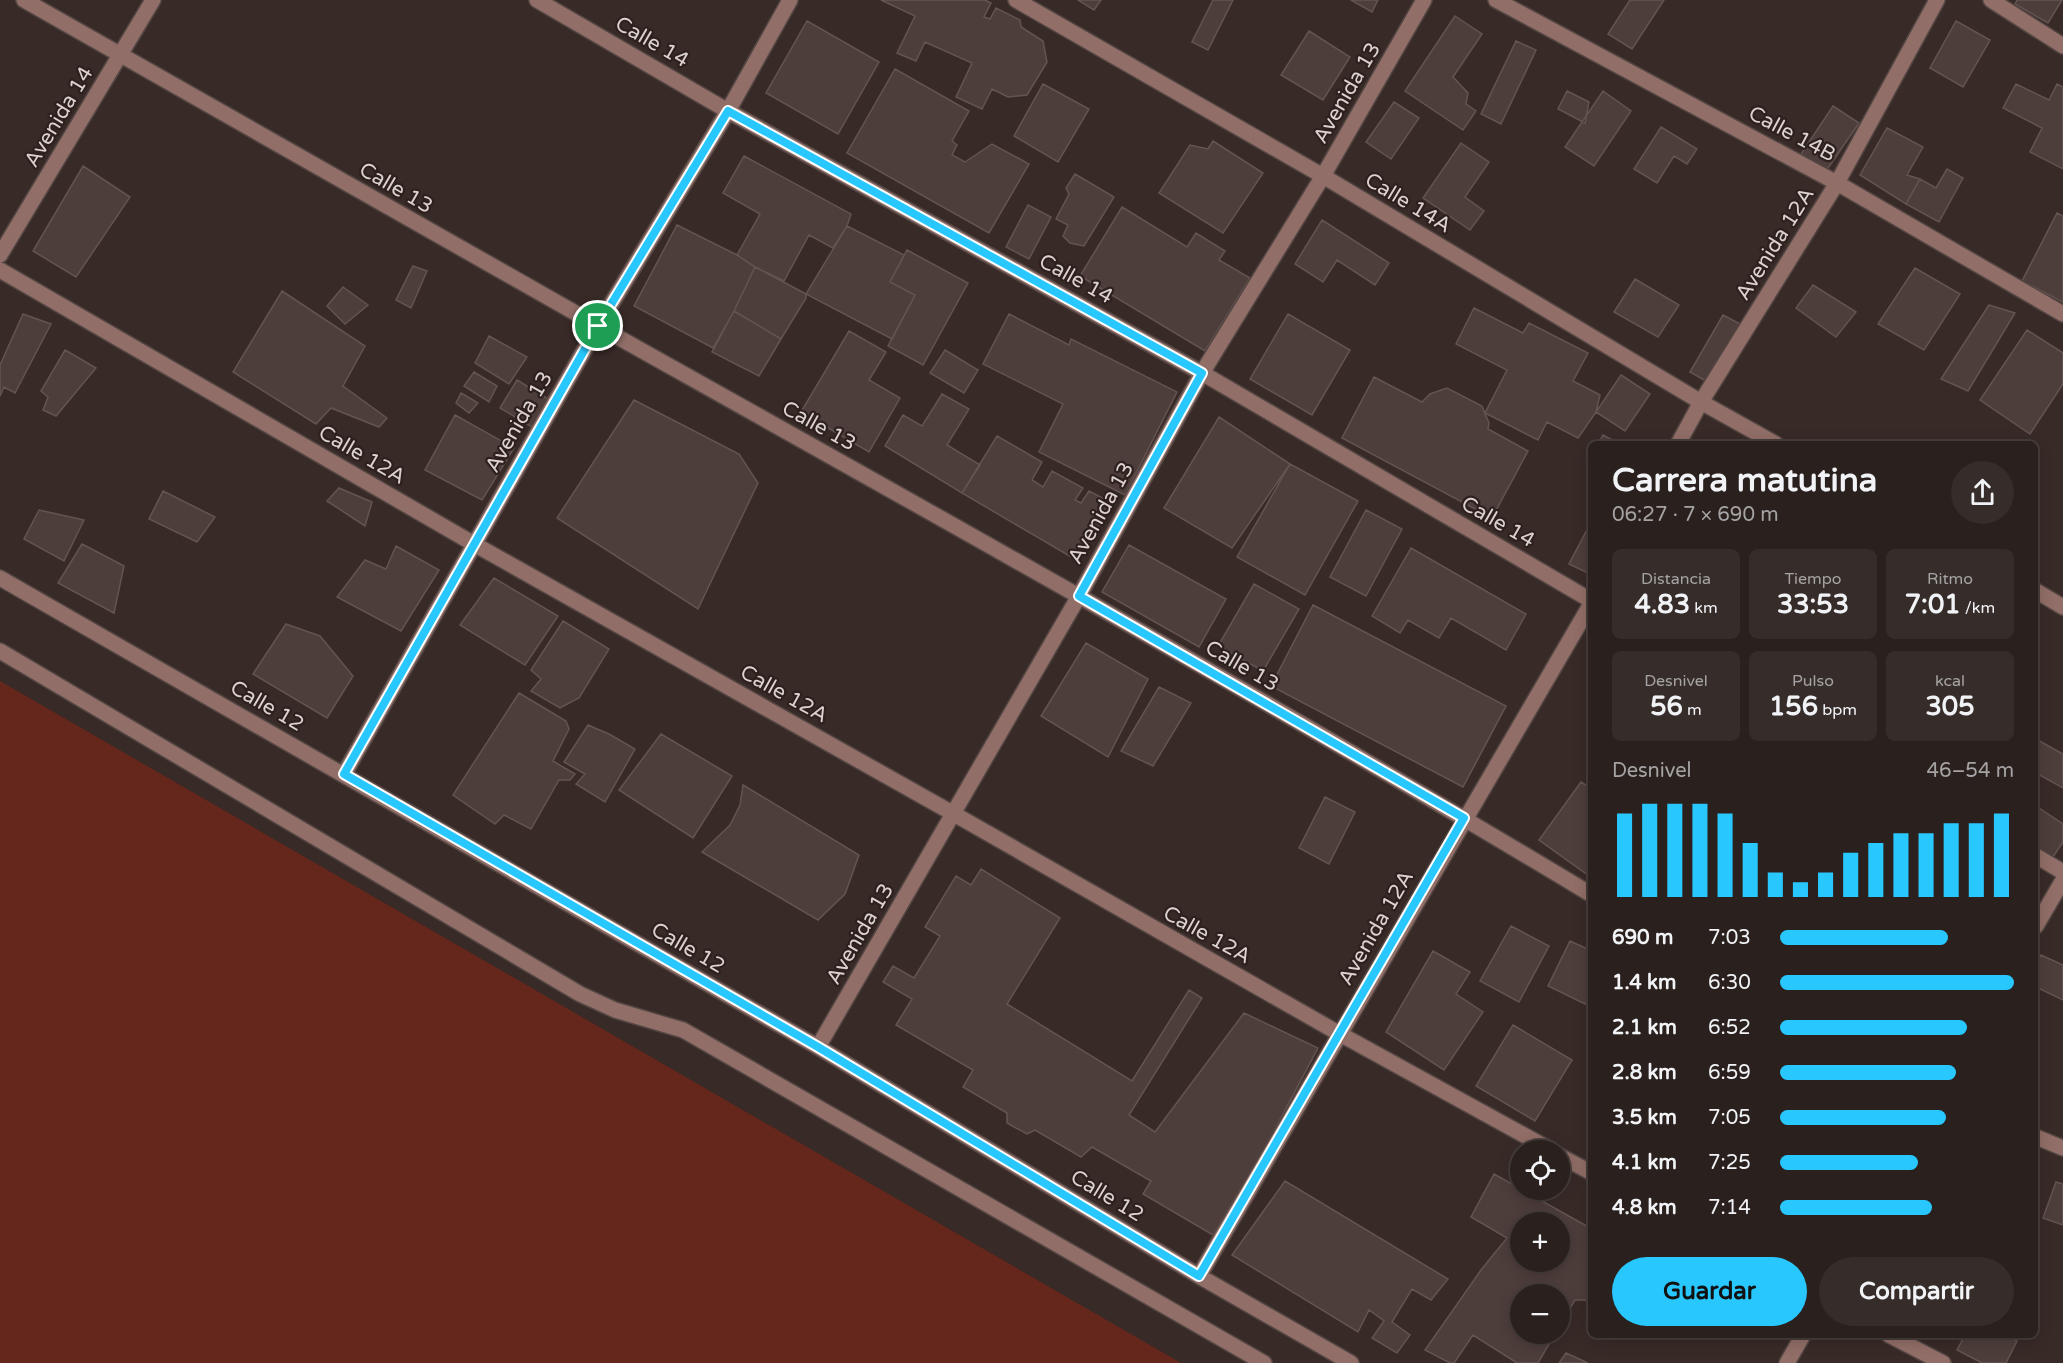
<!DOCTYPE html>
<html lang="es">
<meta charset="utf-8">
<style>
:root{--surface:#2a201d;--page:#362d2a;--text:#f1f3f6;--muted:#a5a3a4;--line:#463e3b;--accent:#28c8ff}
body{margin:0;font-family:"Varela Round",sans-serif;background:var(--page);color:var(--text);height:100vh;display:flex;flex-direction:column;font-size:22px;white-space:nowrap}
*{box-sizing:border-box;margin:0}
p{font-size:20px;color:var(--muted)}
.icon{flex:none;width:33px;height:33px;fill:none;stroke:currentColor;stroke-width:2;stroke-linecap:round;stroke-linejoin:round}
.map{position:relative;flex:1;overflow:hidden}
.drawer{position:absolute;left:1588px;top:441px;width:450px;height:897px;display:flex;flex-direction:column;background:var(--surface);border-radius:9px;box-shadow:0 3px 15px #0003,0 0 0 2px var(--line)}
.drawer>*{flex:none}
.controls{position:absolute;left:1510px;top:1140px;display:grid;gap:12px}
.controls a{display:grid;place-items:center;width:60px;height:60px;border-radius:50%;background:var(--surface);box-shadow:0 3px 15px #0003,0 0 0 2px var(--line);font-size:30px}
.pin{position:absolute;display:grid;place-items:center;width:51px;height:51px;color:#fff;margin:-26px;border:3px solid #fff;border-radius:50%;box-shadow:0 2px 6px #0007}
.round{display:grid;place-items:center;flex:none;width:63px;height:63px;border-radius:32px;background:var(--page)}
.head{display:flex;align-items:center;justify-content:space-between;height:102px;padding:0 24px}
h1{font-size:33px;font-weight:700;line-height:45px}
.stats{display:grid;grid-template-columns:repeat(3,1fr);gap:9px;height:102px;padding:6px 24px}
.stats div{display:grid;align-content:center;border-radius:9px;background:var(--page);text-align:center}
.stats b{font-size:26px;font-weight:700}
.stats small{font-size:16px;font-weight:400}
.stats p{font-size:16px}
.chart{height:168px;padding:12px 24px}
.chart p{display:flex;justify-content:space-between}
.chart svg{width:100%;height:108px;margin-top:6px;stroke:var(--accent);stroke-width:6}
.button{display:flex;gap:12px;margin-top:auto;padding:12px 24px}
.button a{flex:1;height:69px;border-radius:36px;background:var(--accent);color:#111;font-size:24px;font-weight:700;line-height:69px;text-align:center}
.button a+a{background:var(--page);color:var(--text)}
ul{padding:0 24px;list-style:none;font-size:20px}
li{display:grid;grid-template-columns:96px 72px 1fr;align-items:center;height:45px}
li i{height:15px;border-radius:8px;background:var(--accent)}
.map>svg:first-child{display:block}
</style>
<div class="map">
<svg width="2063" height="1363" viewBox="0 0 2063 1363">
<rect width="100%" height="100%" fill="#382a27"/>
<path fill="#65261b" d="M0,681l1181,682h-1181z"/>
<path fill="#4e3e3b" stroke="#645451" stroke-width="1.5" fill-rule="evenodd" d="M881,0h104l6,3 -7,14 6,2 6,-11 24,12 1,7 22,14 4,21 -20,33 -19,2 -16,-8 -10,20 -26,-12 16,-34 -47,-21 -9,19 -19,-8 18,-37z
M1078,0h23l-7,10z
M1213,0h20l-25,50 -16,-8z
M1351,0h27l-6,12z
M1630,0h34l-32,49 -24,-15z
M2017,0h45l-14,23 -33,-19z
M1455,16l27,18 -29,43 15,16 -2,11 10,7 -13,19 -58,-39z
M807,21l72,41 -41,72 -72,-41z
M1956,21l34,19 -27,47 -33,-19z
M1309,31l41,26 -27,43 -42,-25z
M1516,41l20,9 -35,74 -20,-10z
M895,69l74,42 -17,30 5,4 -5,10 13,7 27,-18 37,20 -40,69 -142,-80z
M1043,84l46,25 -31,53 -44,-26z
M2016,84l33,16 8,-16 6,3v82l-33,-17 12,-24 -39,-20z
M1567,91l22,11 -4,21 -27,-14z
M1603,91l28,20 -37,55 -29,-19z
M1394,102l25,16 -28,41 -25,-17z
M1833,106l26,17 -35,51 -25,-17z
M1661,127l36,22 -10,15 -13,-8 -17,27 -23,-14z
M1887,128l36,19 -16,28 13,4 -14,25 -46,-29z
M1213,141l50,32 -40,60 -64,-40 31,-48 18,4z
M1461,143l28,19 -24,35 19,14 -14,19 -47,-32z
M744,156l107,58 -4,12 -14,22 -24,-13 -25,46 -29,-14 -18,-12 23,-41 -37,-21z
M83,166l47,31 -54,80 -43,-26z
M1947,169l16,9 -24,44 -33,-18 14,-25 16,9z
M1075,174l39,23 -30,49 -14,-3 -7,-7 5,-11 -12,-6 13,-25 -3,-6z
M1028,205l23,12 -22,42 -23,-12z
M1122,207l65,40 9,-14 29,18 -6,9 31,18 -45,73 -125,-75z
M2057,213l6,3v86l-41,-21z
M1322,220l67,43 -14,22 -38,-25 -14,22 -28,-18z
M677,225l60,30 18,12 -21,44 -21,37 -79,-42z
M847,226l57,29 -14,27 25,13 -23,44 -86,-45z
M907,250l61,33 -45,82 -35,-19 27,-51 -25,-13z
M413,266l14,5 -16,37 -15,-8z
M755,267l51,27v4l-25,41 -47,-28z
M1915,268l45,26 -36,56 -46,-26z
M1635,279l44,26 -21,32 -44,-25z
M1813,285l43,27 -20,25 -40,-29z
M343,287l25,18 -23,19 -18,-18z
M282,291l83,55 -22,40 44,32 -8,9 -48,-19 -15,16 -83,-52z
M1989,305l26,8 -47,78 -27,-12z
M1474,308l49,25 6,-10 59,30 -15,28 27,14 -4,17 -18,26 -31,-16 -9,18 -53,-27 22,-43 -51,-26z
M734,311l47,28 -22,37 -47,-24z
M23,314l28,10 -36,69 -11,-6 -4,9v-31z
M1009,314l60,31 2,-6 106,53 -52,103 -86,-43 24,-48 -80,-40z
M1288,314l62,36 -38,65 -62,-36z
M1723,315l21,11 -33,58 -21,-12z
M2027,330l36,23v31l-33,50 -50,-34z
M849,331l37,21 -17,28 31,18 -31,54 -68,-40z
M489,336l38,21 -18,27 -34,-21z
M65,350l31,18 -40,48 -13,-6 5,-13 -7,-6z
M945,350l33,20 -14,23 -34,-20z
M474,372l23,14 -8,16 -25,-16z
M1621,375l29,19 -25,37 -29,-19z
M1374,377l48,25 8,-8 17,-6 35,18 7,17 -1,6 40,22 -36,67 -150,-80z
M517,380l31,19 -16,28 -32,-19z
M461,393l17,10 -9,10 -13,-10z
M942,394l27,15 -22,36 33,20 -18,28 -77,-47 18,-31 19,11z
M634,400l105,54 19,29 -60,126 -141,-91z
M455,415l59,33 -32,52 -57,-30z
M1219,417l71,47 -58,84 -68,-40z
M1603,435l17,9h-22z
M997,436l45,26 -10,18 11,7 9,-16 31,17 -8,12 6,3 8,-12 23,12 -34,58 -116,-68z
M1290,464l68,37 -53,94 -68,-38z
M339,488l33,14 -7,24 -38,-25z
M163,491l52,26 -18,25 -48,-23z
M39,510l45,10 -20,41 -40,-22z
M1366,510l36,19 -36,67 -36,-19z
M1589,526l3,1v48l-23,-11z
M82,544l42,22 -10,47 -56,-30z
M1129,545l97,54 -27,48 -97,-55z
M396,546l43,24 -38,61 -64,-34 28,-37 21,9z
M1411,548l115,66 -20,36 -55,-32 -12,20 -31,-18 -8,13 -28,-17z
M494,578l64,38 -33,49 -65,-40z
M1254,584l45,25 -36,62 -45,-25z
M1313,605l193,101 -43,81 -192,-101z
M563,621l46,28 -30,49 -19,10 -29,-17 10,-12 -10,-9z
M286,624l34,12 33,40 -26,42 -74,-44z
M1086,643l62,36 -40,78 -67,-41z
M1159,687l32,16 -38,63 -32,-15z
M519,693l47,28 3,8 -16,32 22,13 -5,6h-11l-28,49 -27,-14 -9,9 -42,-29z
M588,725l21,9 26,15 -30,53 -29,-18 9,-10 -21,-12z
M661,734l71,42 -39,62 -74,-48z
M2036,739l27,15v34l-27,-15z
M1581,782l11,7v89l-53,-38z
M743,785l116,70 -14,39 -27,26 -116,-68 28,-27 10,-20z
M1325,797l30,15 -26,52 -30,-16z
M2036,806l27,18v18l-12,18 -15,-11z
M981,869l79,49 -53,86 125,77 57,-91 13,8 -73,117 26,17 89,-119 74,35 -51,96 -54,91 -70,-41 8,-13 -59,-34 -11,10 -46,-27 -8,4 -20,-11v-10l-44,-26 10,-17 -77,-45 16,-26 -29,-17 10,-16 21,12 26,-42 -15,-9 31,-51 15,9z
M1511,926l38,20 -30,56 -39,-21z
M1570,941l22,10v40l-7,13 -37,-18z
M1433,951l37,21 -14,22 27,18 -39,58 -58,-38z
M2041,955l22,10v35l-27,-13v-25z
M1513,1025l59,35 -37,61 -59,-35z
M1494,1174l98,55v71h-17l-15,25v-31h-39v40h34l-17,29h-21l-44,-28 -19,28h-4l-25,-13 56,-80 26,-32 -36,-21zM1521,1222h39v40h-39z
M1285,1181l163,98 -17,21 -19,-11 -20,33 18,13 -13,18 -25,-15 12,-17 -15,-11 -11,22 -126,-77z
M2056,1182l7,2v41l-20,-7z
M1965,1335h41l11,6 -11,22h-24l-25,-13z
M1566,1353l22,10h-29z"/>
<g fill="none" stroke-linecap="round" stroke-linejoin="round">
<defs>
<path id="minor" d="M24,0c200,114 399,228 599,340 325,182 650,363 969,555
M537,0l191,111 474,262 390,228
M1016,0l307,176 378,226 75,42
M1496,0l341,183 226,131
M1991,0l72,46
M0,255l153,-255
M0,270l474,274 480,270 386,220 211,116
M1678,444l23,-42 136,-219 100,-183
M0,578l818,469 381,229 152,87
M2036,591l27,16
M0,651l580,343 35,16 68,20 581,333
M344,774l254,-448 130,-215 62,-111
M2036,856l27,16
M2036,926l27,-46
M818,1047l261,-451 123,-223 121,-197 101,-176
M2036,1137l27,11
M1560,1156l32,17
M1199,1276l393,-674
M1889,1335l54,28
M1787,1363l16,-28"/>
</defs>
<use href="#minor" stroke="#524542" stroke-width="18"/>
<use href="#minor" stroke="#916e67" stroke-width="15"/>
</g>
<g fill="none" stroke-linecap="round" stroke-linejoin="round">
<defs>
<path id="route" d="M728,111l474,262 -123,223 385,222 -265,458 -381,-229 -474,-273 254,-448z"/>
</defs>
<use href="#route" stroke="#fff" stroke-width="12"/>
<use href="#route" stroke="#28c8ff" stroke-width="8"/>
</g>
<g text-anchor="middle" dominant-baseline="central" stroke-width="4.5" stroke-linejoin="round" paint-order="stroke">
<g font-size="21" fill="#dbd2d0" stroke="#2e201d">
<text transform="translate(652 42) rotate(30)">Calle 14</text>
<text transform="translate(1347 93) rotate(-60)">Avenida 13</text>
<text transform="translate(59 117) rotate(-59)">Avenida 14</text>
<text transform="translate(1792 134) rotate(28)">Calle 14B</text>
<text transform="translate(396 188) rotate(30)">Calle 13</text>
<text transform="translate(1408 203) rotate(31)">Calle 14A</text>
<text transform="translate(1775 244) rotate(-58)">Avenida 12A</text>
<text transform="translate(1076 279) rotate(29)">Calle 14</text>
<text transform="translate(519 422) rotate(-60)">Avenida 13</text>
<text transform="translate(819 426) rotate(29)">Calle 13</text>
<text transform="translate(362 455) rotate(30)">Calle 12A</text>
<text transform="translate(1101 513) rotate(-61)">Avenida 13</text>
<text transform="translate(1498 522) rotate(30)">Calle 14</text>
<text transform="translate(1242 666) rotate(30)">Calle 13</text>
<text transform="translate(784 694) rotate(29)">Calle 12A</text>
<text transform="translate(267 706) rotate(30)">Calle 12</text>
<text transform="translate(1376 928) rotate(-60)">Avenida 12A</text>
<text transform="translate(860 934) rotate(-60)">Avenida 13</text>
<text transform="translate(1207 935) rotate(29)">Calle 12A</text>
<text transform="translate(688 948) rotate(30)">Calle 12</text>
<text transform="translate(1107 1196) rotate(31)">Calle 12</text>
</g>
</g>
</svg>
<div class="controls">
<a><svg class="icon" aria-label="locate" viewBox="0 0 24 24"><circle cx="12" cy="12" r="6"/><path d="M12 2v4M12 18v4M2 12h4M18 12h4"/></svg></a>
<a>+</a>
<a>−</a>
</div>
<div class="pin" style="left:598px;top:326px;background:#1e9e55"><svg class="icon" aria-label="arrive" viewBox="0 0 24 24"><path d="M6 21V4h12l-3 4 3 4H6"/></svg></div>
<section class="drawer">
<div class="head"><div><h1>Carrera matutina</h1><p>06:27 · 7 × 690 m</p></div><a class="round"><svg class="icon" aria-label="share" viewBox="0 0 24 24"><path d="M12 15V3M7 8l5-5 5 5M5 13v7h14v-7"/></svg></a></div>
<div class="stats">
<div><p>Distancia</p><b>4.83<small> km</small></b></div>
<div><p>Tiempo</p><b>33:53</b></div>
<div><p>Ritmo</p><b>7:01<small> /km</small></b></div>
</div>
<div class="stats">
<div><p>Desnivel</p><b>56<small> m</small></b></div>
<div><p>Pulso</p><b>156<small> bpm</small></b></div>
<div><p>kcal</p><b>305</b></div>
</div>
<div class="chart"><p><span>Desnivel</span>46–54 m</p>
<svg viewBox="0 0 160 44" preserveAspectRatio="none"><path d="M5 44V10M15 44V6M25 44V6M35 44V6M45 44V10M55 44V22M65 44V34M75 44V38M85 44V34M95 44V26M105 44V22M115 44V18M125 44V18M135 44V14M145 44V14M155 44V10"/></svg>
</div>
<ul>
<li><b>690 m</b>7:03<i style="width:72%"></i></li>
<li><b>1.4 km</b>6:30<i style="width:100%"></i></li>
<li><b>2.1 km</b>6:52<i style="width:80%"></i></li>
<li><b>2.8 km</b>6:59<i style="width:75%"></i></li>
<li><b>3.5 km</b>7:05<i style="width:71%"></i></li>
<li><b>4.1 km</b>7:25<i style="width:59%"></i></li>
<li><b>4.8 km</b>7:14<i style="width:65%"></i></li>
</ul>
<div class="button"><a>Guardar</a><a>Compartir</a></div>
</section>
</div>
